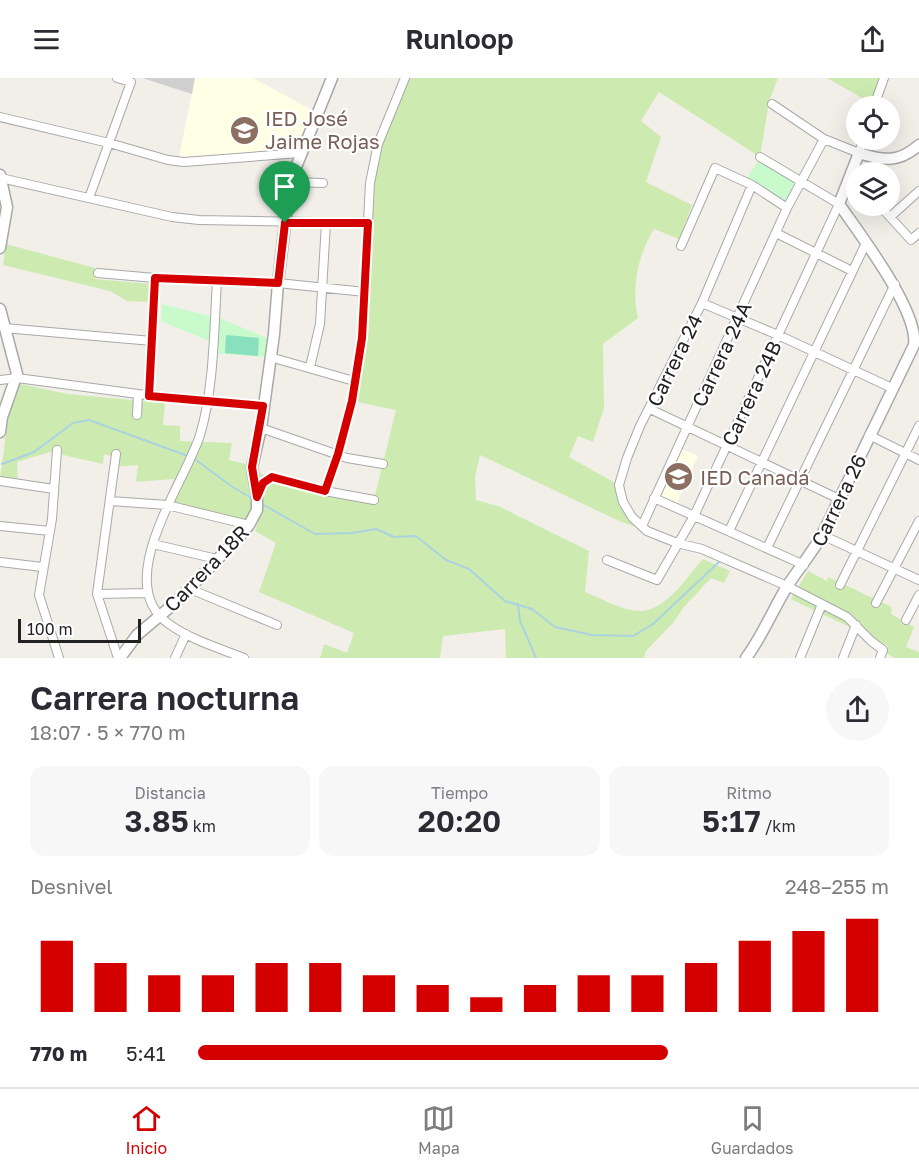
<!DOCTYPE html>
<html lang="es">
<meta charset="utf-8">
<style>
:root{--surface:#fff;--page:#f7f7f7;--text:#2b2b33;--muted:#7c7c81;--line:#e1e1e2;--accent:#d40000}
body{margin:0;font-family:"Golos Text",sans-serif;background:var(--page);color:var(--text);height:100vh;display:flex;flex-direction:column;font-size:22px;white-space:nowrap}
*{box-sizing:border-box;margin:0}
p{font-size:20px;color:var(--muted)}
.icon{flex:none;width:33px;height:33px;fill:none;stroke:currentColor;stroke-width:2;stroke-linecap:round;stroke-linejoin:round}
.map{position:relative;height:580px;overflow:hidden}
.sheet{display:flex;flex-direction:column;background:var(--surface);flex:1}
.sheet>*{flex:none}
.fabs{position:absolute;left:846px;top:18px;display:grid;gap:12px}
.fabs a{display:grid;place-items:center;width:54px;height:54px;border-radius:50%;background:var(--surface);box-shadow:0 6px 24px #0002;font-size:30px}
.scale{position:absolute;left:18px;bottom:15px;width:123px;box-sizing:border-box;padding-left:6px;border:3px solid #222;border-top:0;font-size:16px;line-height:21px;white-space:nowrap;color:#222;-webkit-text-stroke:4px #fff;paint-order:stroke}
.pin{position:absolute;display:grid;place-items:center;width:51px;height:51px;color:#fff;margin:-62px -26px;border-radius:50% 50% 50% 0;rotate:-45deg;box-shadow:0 0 6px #0007}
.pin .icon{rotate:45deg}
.round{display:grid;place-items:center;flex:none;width:63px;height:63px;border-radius:32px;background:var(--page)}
.summary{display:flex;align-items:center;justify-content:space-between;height:102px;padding:0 30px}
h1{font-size:33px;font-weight:600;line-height:45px}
.stats{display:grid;grid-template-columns:repeat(3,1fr);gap:9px;height:102px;padding:6px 30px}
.stats div{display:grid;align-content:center;border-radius:15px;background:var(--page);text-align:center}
.stats b{font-size:30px;font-weight:600}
.stats small{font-size:16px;font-weight:400}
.stats p{font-size:16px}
.chart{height:168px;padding:12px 30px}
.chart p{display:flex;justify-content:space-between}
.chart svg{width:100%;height:108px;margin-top:6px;stroke:var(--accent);stroke-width:6}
ul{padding:0 30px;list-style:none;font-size:20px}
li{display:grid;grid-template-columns:96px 72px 1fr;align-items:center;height:45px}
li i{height:15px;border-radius:8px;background:var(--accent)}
header{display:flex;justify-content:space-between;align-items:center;height:78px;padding:0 30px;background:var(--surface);font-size:27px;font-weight:600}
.tab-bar{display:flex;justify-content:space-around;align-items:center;height:84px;border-top:2px solid var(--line);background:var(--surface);font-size:16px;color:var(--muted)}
.tab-bar a{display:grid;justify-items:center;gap:3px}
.tab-bar .on{color:var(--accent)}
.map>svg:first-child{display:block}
</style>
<header><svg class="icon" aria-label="menu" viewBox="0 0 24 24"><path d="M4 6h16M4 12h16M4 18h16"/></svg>Runloop<svg class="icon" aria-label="share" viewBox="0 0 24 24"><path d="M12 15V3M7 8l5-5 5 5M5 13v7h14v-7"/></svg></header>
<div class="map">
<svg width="919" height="580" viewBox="0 0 919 580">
<rect width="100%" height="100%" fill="#f2efe9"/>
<path fill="#ffffe5" d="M195,0h58l59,32 -16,40 -117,7z
M682,371l16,7 -22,49 -16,-7z"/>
<path fill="#d0d0d0" d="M142,0h53l-3,16z"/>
<path fill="#cdebb0" d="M405,0h373l-9,24 -9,55 -101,-65 -18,29 20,16 -15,45 46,23 -13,34 -25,-10c-16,27 -23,57 -16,89l-35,26 1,64 -11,34 -15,-6 -9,21 50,28 4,17 24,29 -30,-11 -137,-65 -5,22 1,23 22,6 91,45 -4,41c15,6 39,19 54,19 26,1 48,-34 64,-52l27,12 -6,12 -13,-5 -27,29 -11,16 -27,28 -2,7h-138l-1,-29 -62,7 -3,22h-120l4,-14 23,9 7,-20 -95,-41 17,-49 -21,-12 8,-23 -6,-35 117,26 22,-89 -44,-9 10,-64 6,-114 10,-79z
M827,0h60l-11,28z
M6,166l89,24v11l56,5 -1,18 -23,-1 -17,-10 -107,-26z
M20,306l48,10 97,9 -2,22 17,1v15l52,2 -3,17 17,4 8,41 -8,17 -81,-20 9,-23 -38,3 2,-17 -26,2 2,-10 -10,-3 -1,10 -53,-12 -33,10 1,20 -18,-3 8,-61z
M808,493l19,10 1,-4 64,30 -1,7 23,13 -8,20 13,5v6h-24l-9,-5 2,-7c-32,-17 -65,-31 -97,-47z"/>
<path fill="#c8facc" d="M760,79l38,24 -12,20 -39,-23z
M162,226l60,15 45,19 -1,19 -58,-4 1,-12 -48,-20z"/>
<path fill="#88e0be" d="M226,257l33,3 -1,18 -33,-3z"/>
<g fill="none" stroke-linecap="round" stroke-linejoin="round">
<path stroke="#aad3df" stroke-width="2" d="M196,382l35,26 22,13
M2,386l32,-12 39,-29 16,-3 99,36
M262,426l53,30 37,-1 24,-4 18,8 22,-1 30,24 23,9 36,32 27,8 23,18 37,8 41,1 20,-12 67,-63
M518,526l2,17 16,37"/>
<defs>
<path id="minor" d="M772,26l52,35 35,14 4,-13
M874,28l10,-28
M0,39l109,26 59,17 16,2 116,-9
M1,100l171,39 27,3 169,3
M290,104l33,1
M752,107l-50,118 -62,123 -13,32 -8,27 1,5 3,12 9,15 15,14 30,12 25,6 85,37 60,31 24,24 12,9 -3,8
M89,120l42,-116 -14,-4
M880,128l31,34 8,-7
M890,139l29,-26
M776,155l76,38
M681,168l34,-78 37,17 35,23
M98,195l57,5 123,5 87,9
M217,203c-3,48 -3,108 -17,154 -15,48 -90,148 -31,189 22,16 50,24 75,34
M702,225l76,32 114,53
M4,250l148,13
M270,279l84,24
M310,289l10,-43 6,-101
M0,302l17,-2 121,16 125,12
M149,318l6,-118
M650,331l189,90
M137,337l1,-21
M261,350l86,30 36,6
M869,357l50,25
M57,372l-5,69 -13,76 20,63
M116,376l-19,140 21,64
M0,403l54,8
M325,413l13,-37 14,-53 10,-64 8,-154 8,-39 27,-66
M257,419l6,-14 9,-6 53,14 49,9
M654,420l150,67
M110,423l57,4 82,20
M0,448l50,5
M642,448l145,-318 37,-69
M729,453l137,-288
M822,457l97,45
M153,466l64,15
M767,470l128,-264
M607,482l50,20 37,-64 145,-312 -79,-47
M0,484l42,5
M840,507l79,-159
M190,511l87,36
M97,516l51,-1
M876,525l43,-82
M906,542l13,-25
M175,580l11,-24
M800,580l22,-54
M843,580l13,-33"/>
<path id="tertiary" d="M0,97l7,32 -7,41
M0,231l17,65 -15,43 -2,15
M120,580l17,-23 38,-32 66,-68 8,-10 8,-15v-13l-5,-30 9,-39 13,-94 4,-51 12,-101 42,-104
M746,580c17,-23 27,-49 42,-73 11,-17 24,-32 34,-50l92,-190c5,-34 -55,-112 -75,-141l20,-51c24,8 40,10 60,-8"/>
</defs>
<use href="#minor" stroke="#a9a9a9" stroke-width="10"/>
<use href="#tertiary" stroke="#a9a9a9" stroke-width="13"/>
<use href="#minor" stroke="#fff" stroke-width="8"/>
<use href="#tertiary" stroke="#fff" stroke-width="10"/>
</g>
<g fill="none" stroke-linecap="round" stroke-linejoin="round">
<defs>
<path id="route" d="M285,145h83l-6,115 -10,63 -14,53 -13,37 -53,-14 -9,6 -6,14 -5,-30 11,-61 -114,-10 6,-118 123,5z"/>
</defs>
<use href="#route" stroke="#fff" stroke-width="12"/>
<use href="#route" stroke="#d40000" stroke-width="8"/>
</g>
<defs>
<symbol id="school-disc" viewBox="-11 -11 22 22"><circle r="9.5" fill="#8d6e63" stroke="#fff"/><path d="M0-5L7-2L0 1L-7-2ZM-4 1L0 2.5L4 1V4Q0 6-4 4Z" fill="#fff"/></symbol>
</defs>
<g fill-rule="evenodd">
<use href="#school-disc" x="228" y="36" width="33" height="33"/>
<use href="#school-disc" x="662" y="382" width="33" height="33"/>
</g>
<g text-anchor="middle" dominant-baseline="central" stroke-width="4.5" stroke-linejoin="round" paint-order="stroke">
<g font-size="20" fill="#785e54" stroke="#fff" text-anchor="start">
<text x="265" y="40">IED José<tspan x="265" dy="23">Jaime Rojas</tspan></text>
<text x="700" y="399">IED Canadá</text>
</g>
<g font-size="20" fill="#222" stroke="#fff">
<text transform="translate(721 276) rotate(-65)">Carrera 24A</text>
<text transform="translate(674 282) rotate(-64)">Carrera 24</text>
<text transform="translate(751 315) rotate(-65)">Carrera 24B</text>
<text transform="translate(838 422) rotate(-64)">Carrera 26</text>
<text transform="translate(206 490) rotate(-46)">Carrera 18R</text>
</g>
</g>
</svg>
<div class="fabs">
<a><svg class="icon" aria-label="locate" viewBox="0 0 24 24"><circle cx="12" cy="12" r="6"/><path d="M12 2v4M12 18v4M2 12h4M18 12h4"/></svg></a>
<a><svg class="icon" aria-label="layers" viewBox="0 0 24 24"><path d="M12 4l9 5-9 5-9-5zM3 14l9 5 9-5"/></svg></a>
</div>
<div class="scale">100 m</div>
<div class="pin" style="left:285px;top:145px;background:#1e9e55"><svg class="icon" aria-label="arrive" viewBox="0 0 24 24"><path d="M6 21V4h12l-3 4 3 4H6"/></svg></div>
</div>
<section class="sheet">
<div class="summary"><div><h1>Carrera nocturna</h1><p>18:07 · 5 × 770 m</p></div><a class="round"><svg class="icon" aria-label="share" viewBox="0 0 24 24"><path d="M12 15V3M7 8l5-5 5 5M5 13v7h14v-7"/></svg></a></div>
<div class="stats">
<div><p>Distancia</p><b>3.85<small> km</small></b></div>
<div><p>Tiempo</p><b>20:20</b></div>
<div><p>Ritmo</p><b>5:17<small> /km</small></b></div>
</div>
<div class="chart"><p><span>Desnivel</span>248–255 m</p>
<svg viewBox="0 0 160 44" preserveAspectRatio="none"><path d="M5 44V15M15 44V24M25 44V29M35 44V29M45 44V24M55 44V24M65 44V29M75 44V33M85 44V38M95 44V33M105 44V29M115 44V29M125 44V24M135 44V15M145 44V11M155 44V6"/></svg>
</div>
<ul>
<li><b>770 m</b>5:41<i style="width:68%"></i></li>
</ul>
</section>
<nav class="tab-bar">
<a class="on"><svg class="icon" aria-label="home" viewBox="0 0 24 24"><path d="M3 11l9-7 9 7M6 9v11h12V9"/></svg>Inicio</a>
<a><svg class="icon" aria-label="map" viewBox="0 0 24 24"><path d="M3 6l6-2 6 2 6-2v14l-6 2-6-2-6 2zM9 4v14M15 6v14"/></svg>Mapa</a>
<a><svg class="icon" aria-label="saved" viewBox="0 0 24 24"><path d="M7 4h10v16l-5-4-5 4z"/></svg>Guardados</a>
</nav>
